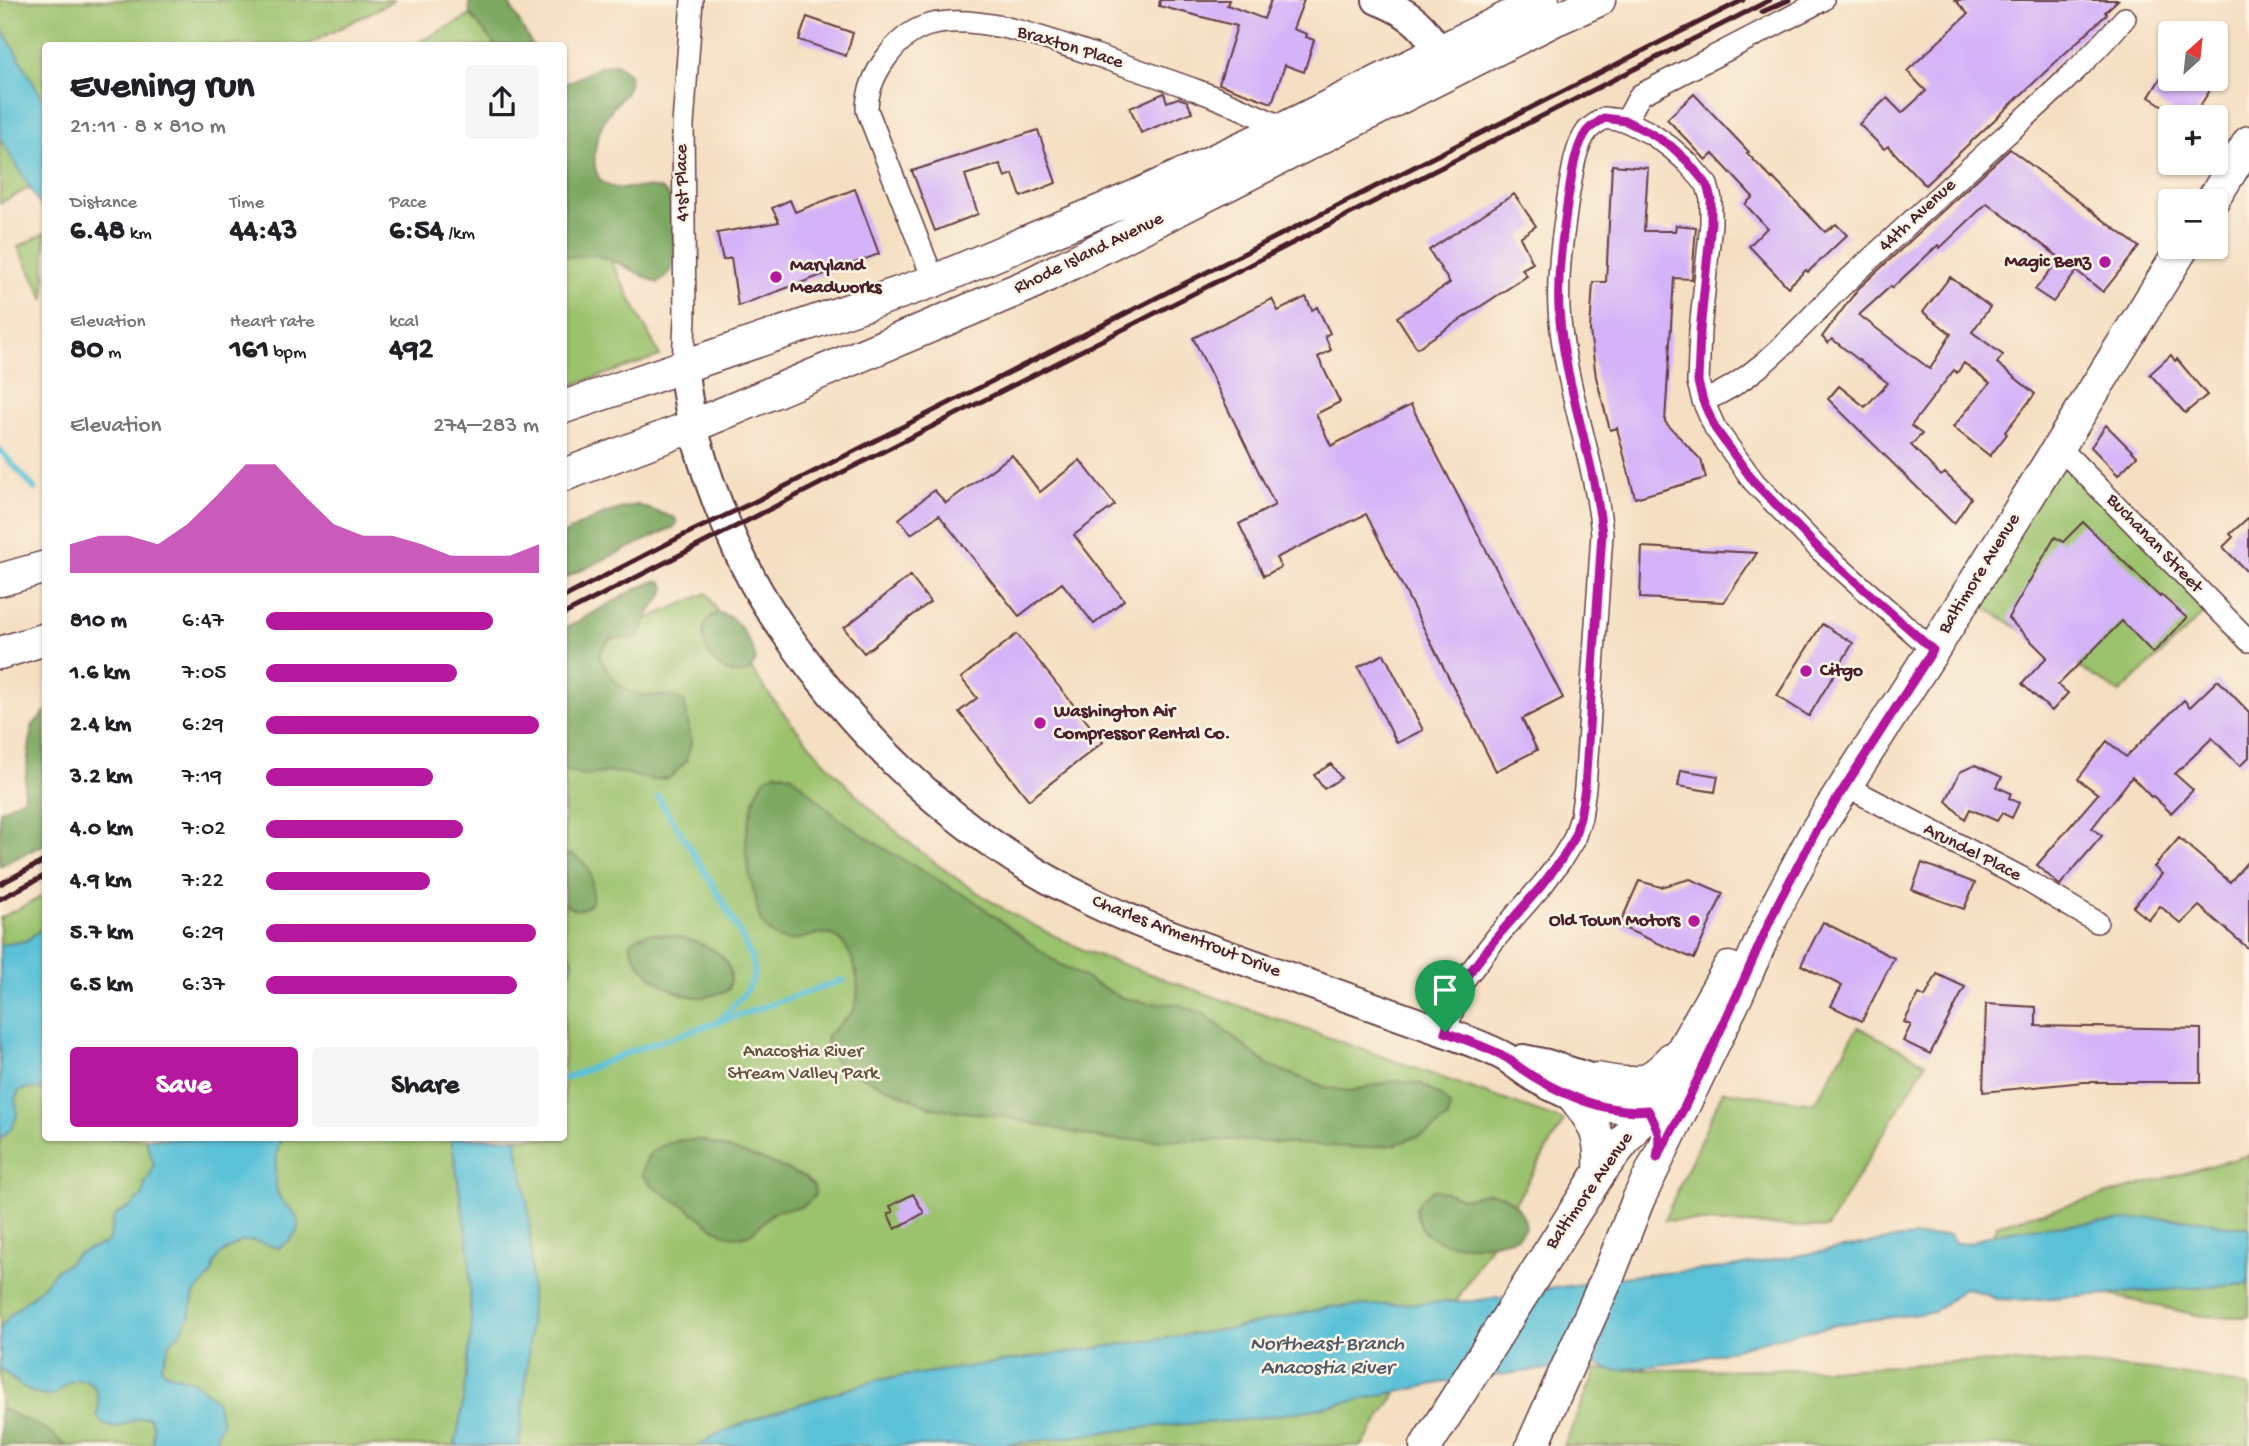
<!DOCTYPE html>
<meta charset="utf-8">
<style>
:root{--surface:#fff;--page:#f6f6f6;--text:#202124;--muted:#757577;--accent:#b5179e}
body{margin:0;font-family:"Gochi Hand",sans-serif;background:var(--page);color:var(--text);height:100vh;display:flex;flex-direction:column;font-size:26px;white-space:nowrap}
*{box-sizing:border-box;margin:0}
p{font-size:23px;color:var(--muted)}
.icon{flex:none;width:38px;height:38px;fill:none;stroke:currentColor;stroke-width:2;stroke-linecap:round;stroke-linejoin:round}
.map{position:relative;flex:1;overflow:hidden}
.side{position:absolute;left:42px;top:42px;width:525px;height:1099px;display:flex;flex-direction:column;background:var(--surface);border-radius:7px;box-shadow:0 2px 5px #0004}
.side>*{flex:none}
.needle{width:46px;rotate:27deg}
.tools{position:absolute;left:2158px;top:21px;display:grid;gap:14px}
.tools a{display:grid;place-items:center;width:70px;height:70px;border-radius:7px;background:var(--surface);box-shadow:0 2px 5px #0004;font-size:35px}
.pin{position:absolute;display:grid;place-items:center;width:60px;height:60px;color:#fff;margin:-72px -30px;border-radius:50% 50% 50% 0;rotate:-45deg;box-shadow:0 0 7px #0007}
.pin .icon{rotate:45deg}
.round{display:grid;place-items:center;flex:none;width:74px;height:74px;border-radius:7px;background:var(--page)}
.headline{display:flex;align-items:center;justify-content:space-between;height:119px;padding:0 28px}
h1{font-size:38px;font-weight:800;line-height:52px}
.stats{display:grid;grid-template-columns:repeat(3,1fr);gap:10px;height:119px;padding:7px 28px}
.stats div{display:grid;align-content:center}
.stats b{font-size:30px;font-weight:800}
.stats small{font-size:19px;font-weight:400}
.stats p{font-size:19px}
.chart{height:196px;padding:14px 28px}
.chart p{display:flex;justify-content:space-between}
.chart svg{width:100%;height:126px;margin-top:7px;fill:var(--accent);opacity:.7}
.button{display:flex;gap:14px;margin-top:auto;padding:14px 28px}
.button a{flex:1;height:80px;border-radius:7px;background:var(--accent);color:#fff;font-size:28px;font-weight:800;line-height:80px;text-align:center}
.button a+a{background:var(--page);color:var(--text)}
ul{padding:0 28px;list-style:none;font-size:23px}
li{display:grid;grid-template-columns:112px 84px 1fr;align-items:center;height:52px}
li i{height:18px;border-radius:9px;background:var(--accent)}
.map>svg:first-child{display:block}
</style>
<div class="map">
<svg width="2249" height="1446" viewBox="0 0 2249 1446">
<rect width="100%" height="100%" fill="#fcf5e5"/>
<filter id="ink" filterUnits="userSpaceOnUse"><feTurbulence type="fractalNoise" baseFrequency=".0143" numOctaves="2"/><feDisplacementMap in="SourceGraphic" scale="14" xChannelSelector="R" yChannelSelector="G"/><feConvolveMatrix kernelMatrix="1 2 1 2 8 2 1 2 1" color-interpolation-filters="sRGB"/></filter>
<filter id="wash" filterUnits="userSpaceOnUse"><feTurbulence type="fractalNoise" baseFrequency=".00686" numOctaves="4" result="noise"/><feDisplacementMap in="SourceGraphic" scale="28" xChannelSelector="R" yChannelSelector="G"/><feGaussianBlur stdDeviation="1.57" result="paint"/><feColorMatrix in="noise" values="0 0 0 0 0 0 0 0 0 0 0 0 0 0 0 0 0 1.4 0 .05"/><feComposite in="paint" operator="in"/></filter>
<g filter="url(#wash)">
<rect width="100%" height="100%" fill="#f5dfc2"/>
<path fill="#9bc26d" stroke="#72704c" stroke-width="2" d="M0,0h395l-88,45 -261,1 -1,134 -45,23z
M481,10l18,36h-88z
M564,170l96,186 -96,32z
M45,233v67l-27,-53z
M2059,447l154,158 -93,88 -153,-97z
M707,593c19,34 38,68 61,100 58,77 130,149 212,201 34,23 71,40 108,58l476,169 -110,184 -62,88h4l-34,53h-1362v-528l45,-23 1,243h518v-483z
M1858,1027l68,36 -99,165 -163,-8 59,-129 92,12z
M2249,1155v162l-48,-1 -223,-51 19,-38 -1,-2z
M1952,1362c96,0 204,2 297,25v59h-685l32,-76 245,-1z"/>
<path fill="#7ca860" stroke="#636446" stroke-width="2" d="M469,0h38l25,45h-37l-25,-31z
M616,64l13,10c3,18 -8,23 -18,36 -12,14 -20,44 -15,61 9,33 57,5 71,23 10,13 6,38 7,53 0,19 0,25 -16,36l-40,-20 -21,-8 -33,2v-173c20,-6 29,-19 52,-20z
M637,505l38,13 2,5 -3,4 -110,51v-44c23,-14 46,-24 73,-29z
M656,581l6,1 3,6 -4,10 -11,13 -12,26c-21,7 -24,-11 -39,18 10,19 19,36 43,40 19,3 25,-5 43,8l6,40 -5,18 -16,17 -20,2 -25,-7 -18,-1 -21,4 -22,-6v-141l72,-40z
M717,613c19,0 35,30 39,47l-7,11c-4,1 -7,3 -11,3 -27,-1 -51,-46 -21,-61z
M45,712v132l-45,22v-55l23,-13 9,-72z
M778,772l14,4 47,43 49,32 85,49 84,63 63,34 28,6 29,1 26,9 65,52 60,23 22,3 43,-10 29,3 20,13 8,9 -2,12 -20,15 -35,12 -33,3 -126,-8h-126l-109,-24 -66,-8 -75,-33 -22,-13 -9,-13 -1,-12c8,-9 22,-18 27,-26 11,-21 2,-67 -22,-76 -21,-8 -43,23 -68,-10 -5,-6 -6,-18 -7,-25 -4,-16 -9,-32 -10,-48 -1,-18 7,-58 18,-72 3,-4 9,-6 14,-8z
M572,854c22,13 21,24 20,48 -10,10 -18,10 -28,1v-48z
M651,933c30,3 93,14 77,57 -11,4 -21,8 -33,7 -27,-4 -60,-27 -65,-54l7,-6z
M564,945c13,15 11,21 0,37z
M680,1140h22l64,21 38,16 10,9 1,9c-14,18 -20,10 -38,16 -13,5 -17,19 -29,24 -8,3 -20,1 -27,-3 -11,-5 -21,-15 -31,-22 -17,-12 -35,-19 -48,-35 3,-26 16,-28 38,-35z
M1433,1190c14,0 18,7 32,8 6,1 9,-3 16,-4 22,-5 41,11 45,32l-9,11c-24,8 -66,14 -89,-2 -8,-6 -10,-16 -12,-25l4,-10z
M0,1408l45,21 22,17h-67z"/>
<path fill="#5ac1d7" stroke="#527081" stroke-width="2" d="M0,25l45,78v110l-45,-75z
M45,926v164l-17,-2 -9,3c-7,14 -1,11 -2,23 -1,11 -9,19 -17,25v-194l26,-4z
M145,1138h136c-5,15 -8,38 -4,54 3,10 11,14 17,22 12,14 -4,28 -16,34l-24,-7h-12l-21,13 -6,9 -3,11 -18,20 -5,23 -8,15 -10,10 -10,25 6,6 26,8 23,19 6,22 -5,12 -1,12h-63c-1,-12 4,-19 -5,-29l-11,2 -22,9 -12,-4 -6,-8c4,-15 1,-39 -21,-36 -12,1 -15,16 -28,16 -17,0 -36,-17 -48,-27v-40l11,-15 29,-25 17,-20 9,-4 12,-12 27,-9 4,-5 5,-22 4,-4 14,-7 11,-11 2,-13 4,-4 5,-14z
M451,1138h65c4,26 11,52 13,79 6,77 -1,152 -10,229h-64l7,-37 9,-78 -2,-82z
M2153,1218l48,2 33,7h15v57l-227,16 -26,-1 -27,-11 -6,1 -29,23 -88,11 -68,14 -87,24 -77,10 -22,-8 -147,19 -130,27 -69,11 -88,6 -163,20h-297l15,-10 52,-21 112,-35 358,-52 95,-21 144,-6 156,-25 96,-8 175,-30 49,-3 4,7c19,6 24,-5 41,-8 52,-10 106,-11 158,-16z"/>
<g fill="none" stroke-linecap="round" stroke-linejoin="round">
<path stroke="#5ac1d7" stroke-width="6" d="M0,450l35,39
M658,797c17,28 98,150 96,175 -2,19 -22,34 -34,48
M564,1079l70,-29 210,-70"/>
</g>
<g id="blocks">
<path fill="#d4b3f8" d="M1160,0h69l-2,5 37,14 7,-19h33l-11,29 14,5 -1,3 8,3 -10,32 -19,-7 -13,38 -53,-19 18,-58 -78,-20z
M1955,0h163l-13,12 2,2 -182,171 -37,-39 -4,3 -25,-25 28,-26 15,15 24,-22 -19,-20 61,-57z
M807,17l46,16 -7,23 -47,-16z
M2160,79h57l-24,38h-12l-32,-20z
M1164,93l3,9 11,-4 9,3 5,11 -51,21 -11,-25z
M1694,94l55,58 -2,1 25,26 1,-1 52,54 11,-8 11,11 -39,37 -2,-2 -18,17 -39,-41 18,-18 -22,-24 8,-7 -40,-43 -7,6 -39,-41z
M1038,130l18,53 -35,14 -8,-23 -8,3 -5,-13 -35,11 13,39 -43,17 -23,-60z
M2010,149l129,98 -36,45 -26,-21 -24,31 -18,-12 25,-32 -73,-55 -47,45 -2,-3 -46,43 -1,-2 -32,29 71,54 21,-35 -28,-22 27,-35 40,30 -18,25 31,23 -6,8 38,31 -30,38 2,2 -17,22 -37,-29 37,-44 -26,-20 -7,10 -3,-3 -43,56 11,8 -11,11 30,31 4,-3 26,25 -17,26 -126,-125 11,-13 26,21 23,-24 -56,-44 -4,4 -6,-6 36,-48z
M1612,165l36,3 -4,63h31l1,-6 20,2 -4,52 -18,-1 -9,144 36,38 5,18 -71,20 -18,-70 -7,2 -14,-53 -6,-46 3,-49h13z
M855,189l24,65 -141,52 -7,-48 -8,2 -6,-27 62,-11 -7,-14 18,-8 5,12z
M1514,194l22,32 -16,11 13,26 -11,6 5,7 -110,72 -20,-31 53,-34 -21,-33z
M1306,297l6,13 5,-3 13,26 -5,3 6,14 -13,7 22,45 -24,12 15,32 80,-41 152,293 -41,21 15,31 -41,21 -130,-257 -90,44 5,9 -17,9 -25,-52 36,-19 -82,-167 79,-39 6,12z
M2171,355l4,6 2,-2 30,36 -22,18 -35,-39z
M2106,425l31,31 -19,19 -27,-28z
M1012,455l28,37 40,-32 35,45 -41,30 50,65 -30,24 -32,-41 -43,33 -80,-101 -28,19 -12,-15 35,-29 12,13z
M2249,517v57l-26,-27 10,-10 -3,-3z
M2083,522l77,75 1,-2 26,23 -34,35 -31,-32 -64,64 10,8 -16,18 -30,-27 25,-27 -39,-39 47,-81 8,5z
M1642,547l115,6 -33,49 -84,-4z
M910,576l20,26 -66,51 -20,-25z
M1822,624l31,19 -44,73 -32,-20z
M1017,634l86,108 -74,58 -70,-88 18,-14 -16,-20z
M1384,654l39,76 -26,13 -39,-76z
M2218,680l31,32v45l-9,9 -28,-28 -37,36 18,16 -22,23 -18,-17 -2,1 -19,-20 -40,51 10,8 -42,49 -2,-1 -21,-19 61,-71 -20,-15 29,-38 19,16 58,-57 6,7z
M1331,764l10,14 -17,11 -10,-14z
M1975,765l27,12 -5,10 14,6 -2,5 10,5 -7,15 -10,-5 -5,8 -27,-12 -5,10 -19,-18 14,-29z
M1681,770l37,6 -3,16 -37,-6z
M2179,838l51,44 19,-22v89l-50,-43 -18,18 -21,-18 -11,14 -16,-13 29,-33 -8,-7z
M1922,863l53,20 -11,26 -52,-19z
M1690,879l33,14 -29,66 -75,-33 20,-45 22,6z
M1823,922l71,36 -32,63 -31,-15 11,-20 -41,-21z
M1937,974l28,13 -35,67 -27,-13 8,-16 -7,-3 15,-28 6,3z
M1986,1004l50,3v19l165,3v53h-117l-101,10z
M913,1194l11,19 -29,16 -7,-15 5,-2 -3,-6z"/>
</g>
</g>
<g filter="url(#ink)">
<use href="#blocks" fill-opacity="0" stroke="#643c42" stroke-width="2"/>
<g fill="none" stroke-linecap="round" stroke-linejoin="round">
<defs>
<path id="street" d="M1626,121l14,-26 183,-95
M934,281l-67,-171c0,-33 29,-76 62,-85 49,-13 120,15 166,30 34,12 68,23 101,35 30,11 59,25 89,38
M683,367l2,-50 -2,-192 9,-125
M1703,401c59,-23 101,-80 146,-122 49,-46 100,-92 150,-138 44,-39 87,-78 126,-123
M2059,447l190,194
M1846,786l178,93 73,43
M1445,1032l19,-52 32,-42 47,-54 18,-24 13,-21 7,-22 4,-29 17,-254c-7,-76 -38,-148 -43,-225 -2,-37 4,-75 9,-111 4,-22 6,-49 19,-67 4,-5 12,-9 17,-13l22,3 24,12 20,14 17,15 20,23 4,14v24l-11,108 -2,51 5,19 12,27 39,54 66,68 113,100"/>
<path id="secondary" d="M1377,0c42,16 53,33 71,72
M683,367c3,19 5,39 10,58 11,49 37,114 61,158 16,30 38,59 58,86 75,97 167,179 278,232 49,24 101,41 152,59 63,23 127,45 191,68 23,8 50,17 72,29 11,7 21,16 32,22 34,19 73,35 111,31
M1523,1059l24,5 71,23"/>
<path id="primary" d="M2212,201l37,-59
M564,407l370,-126 73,-31 127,-53 151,-69 258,-128
M564,475l129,-49 333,-140 526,-265 47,-21
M0,580l46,-13
M0,653l46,-14
M1597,1079c33,7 52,8 74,-20
M1573,1096c22,27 29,40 27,76
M1426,1446l174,-274 48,-62 81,-142
M1532,1446l77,-172 29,-74 99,-205 41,-92 37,-70 118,-183 250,-403"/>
</defs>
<use href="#street" stroke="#643c42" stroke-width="24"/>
<use href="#secondary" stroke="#643c42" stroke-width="32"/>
<use href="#primary" stroke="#643c42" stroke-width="35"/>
<use href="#street" stroke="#fff" stroke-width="21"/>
<use href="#secondary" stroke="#fff" stroke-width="28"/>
<use href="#primary" stroke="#fff" stroke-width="32"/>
<path stroke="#4a1f2b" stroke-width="5" d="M1762,12l27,-12
M564,597l120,-62 70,-33 989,-502
M564,614l1206,-614
M0,884l46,-24
M0,899l46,-24"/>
</g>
</g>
<g fill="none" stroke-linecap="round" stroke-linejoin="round" filter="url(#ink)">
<defs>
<path id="route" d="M1604,118l22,3 24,12 21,13 17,16 19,23 4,14v24l-11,108 -2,51 5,19 12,27 39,54 66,68 113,100 -118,183 -37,70 -41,92 -52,111 -28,52c4,-22 2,-28 -9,-48 -38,4 -78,-12 -112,-32 -11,-6 -20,-14 -31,-21 -18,-10 -40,-17 -60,-25l19,-52 32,-42 47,-54 18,-24 13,-21 6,-22 5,-29 17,-254c-7,-76 -38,-148 -43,-225 -2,-37 4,-75 9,-111 4,-22 6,-49 19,-67 4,-5 12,-9 17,-13z"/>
</defs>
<use href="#route" stroke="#fff" stroke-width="14"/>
<use href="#route" stroke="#b5179e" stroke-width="9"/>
</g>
<g fill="#b5179e" stroke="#fcf5e5" stroke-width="2.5">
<circle cx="2105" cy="262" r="7"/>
<circle cx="776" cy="277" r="7"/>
<circle cx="1806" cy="671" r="7"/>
<circle cx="1040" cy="723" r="7"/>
<circle cx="1694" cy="921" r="7"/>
</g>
<g text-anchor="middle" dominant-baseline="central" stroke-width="5" stroke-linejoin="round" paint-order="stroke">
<g font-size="19" fill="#4a1f2b" stroke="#fcf5e5">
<text transform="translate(1070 48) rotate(17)">Braxton Place</text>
<text transform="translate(683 183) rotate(-91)">41st Place</text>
<text transform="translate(1918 216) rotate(-43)">44th Avenue</text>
<text transform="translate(1089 254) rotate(-26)">Rhode Island Avenue</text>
<text transform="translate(2154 544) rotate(46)">Buchanan Street</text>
<text transform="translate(1980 574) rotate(-58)">Baltimore Avenue</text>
<text transform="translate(1972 853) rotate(27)">Arundel Place</text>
<text transform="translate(1186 937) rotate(21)">Charles Armentrout Drive</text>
<text transform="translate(1590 1191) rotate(-55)">Baltimore Avenue</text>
</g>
<g font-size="19" font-weight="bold" fill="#4a1f2b" stroke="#fcf5e5" text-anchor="start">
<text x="2091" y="262" text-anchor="end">Magic Benz</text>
<text x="790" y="266">Maryland<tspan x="790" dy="22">Meadworks</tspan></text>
<text x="1820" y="671">Citgo</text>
<text x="1054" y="712">Washington Air<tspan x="1054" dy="22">Compressor Rental Co.</tspan></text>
<text x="1680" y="921" text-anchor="end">Old Town Motors</text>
</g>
<g font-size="19" fill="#62503f" stroke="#fcf5e5">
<text x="803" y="1052">Anacostia River<tspan x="803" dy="22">Stream Valley Park</tspan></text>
</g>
<g font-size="21" font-style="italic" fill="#505867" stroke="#fcf5e5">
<text x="1327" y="1345">Northeast Branch<tspan x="1327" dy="24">Anacostia River</tspan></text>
</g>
</g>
</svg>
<div class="tools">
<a><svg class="needle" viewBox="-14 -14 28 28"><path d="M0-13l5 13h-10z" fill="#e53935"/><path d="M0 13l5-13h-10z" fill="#757577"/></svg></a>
<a>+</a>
<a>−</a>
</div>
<div class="pin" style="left:1445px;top:1032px;background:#1e9e55"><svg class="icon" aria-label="arrive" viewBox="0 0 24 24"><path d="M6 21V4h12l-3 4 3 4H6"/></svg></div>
<section class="side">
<div class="headline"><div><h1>Evening run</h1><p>21:11 · 8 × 810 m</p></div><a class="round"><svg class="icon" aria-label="share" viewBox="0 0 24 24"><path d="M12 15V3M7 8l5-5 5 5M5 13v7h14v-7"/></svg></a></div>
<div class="stats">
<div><p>Distance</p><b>6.48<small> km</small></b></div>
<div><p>Time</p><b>44:43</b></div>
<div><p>Pace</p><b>6:54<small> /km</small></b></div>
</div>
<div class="stats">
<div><p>Elevation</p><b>80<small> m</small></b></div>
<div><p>Heart rate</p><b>161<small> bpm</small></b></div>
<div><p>kcal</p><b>492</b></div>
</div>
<div class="chart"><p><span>Elevation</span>274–283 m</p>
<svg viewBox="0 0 160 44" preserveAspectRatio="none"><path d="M0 44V34L10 31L20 31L30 34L40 27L50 17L60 6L70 6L80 17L90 27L100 31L110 31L120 34L130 38L140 38L150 38L160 34V44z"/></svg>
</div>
<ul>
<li><b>810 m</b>6:47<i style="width:83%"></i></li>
<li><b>1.6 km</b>7:05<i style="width:70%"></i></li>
<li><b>2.4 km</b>6:29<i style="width:100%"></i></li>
<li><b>3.2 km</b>7:19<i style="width:61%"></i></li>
<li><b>4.0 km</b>7:02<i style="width:72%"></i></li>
<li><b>4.9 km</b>7:22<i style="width:60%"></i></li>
<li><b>5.7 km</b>6:29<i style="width:99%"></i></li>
<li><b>6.5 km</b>6:37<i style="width:92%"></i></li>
</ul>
<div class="button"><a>Save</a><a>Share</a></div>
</section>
</div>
